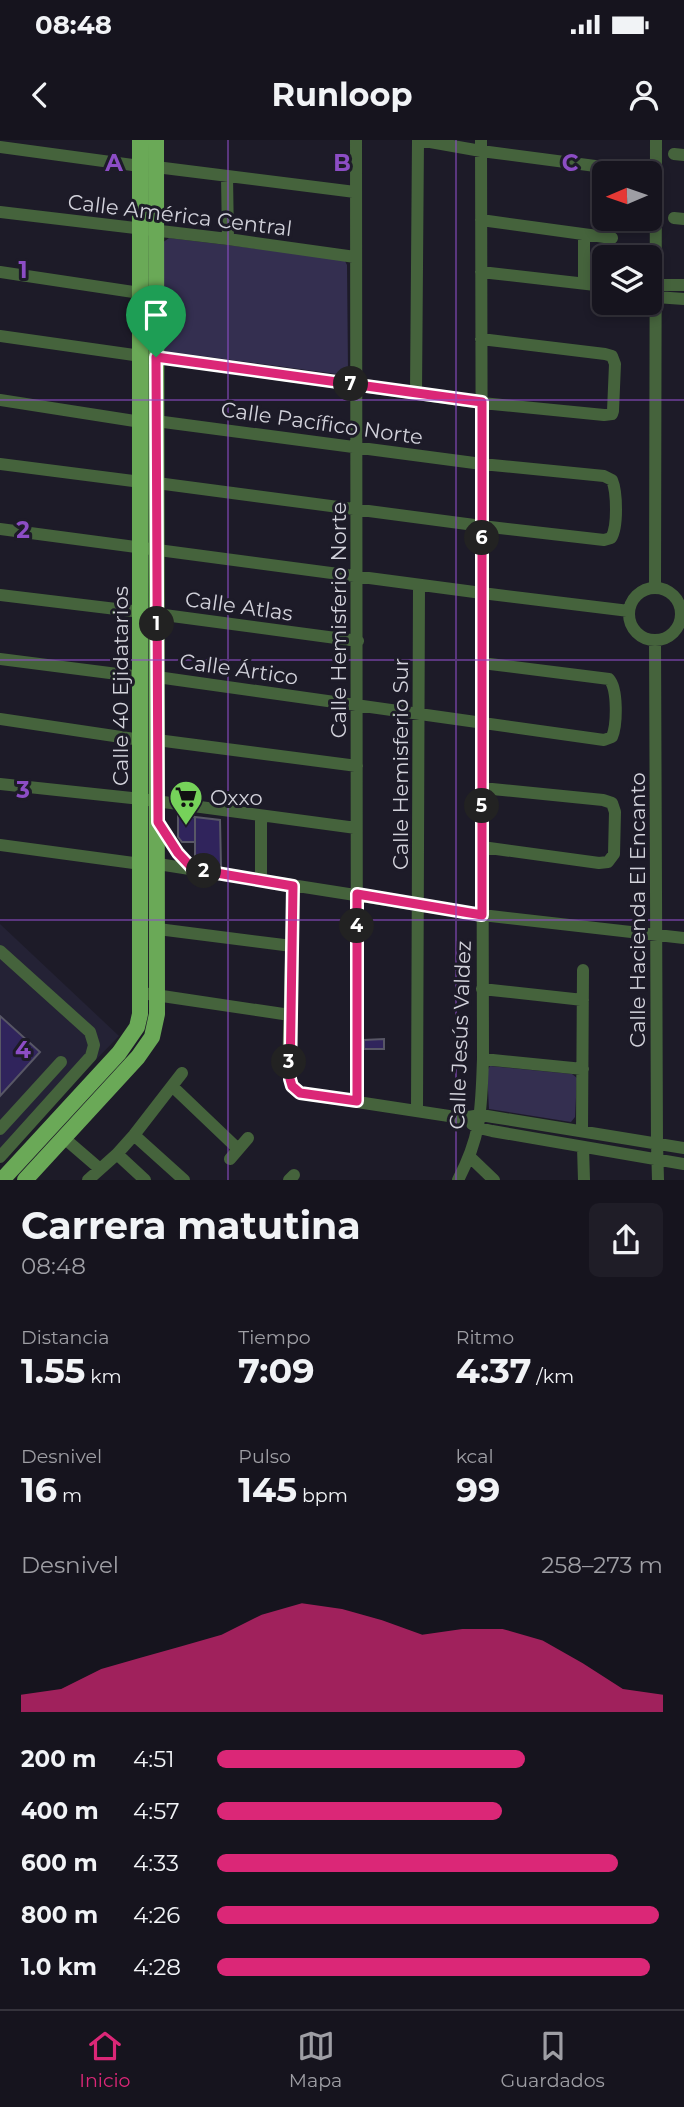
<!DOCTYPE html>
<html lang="es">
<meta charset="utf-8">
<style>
:root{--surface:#16141e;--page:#1f1d27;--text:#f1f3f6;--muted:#9e9ea4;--line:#35333c;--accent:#db2777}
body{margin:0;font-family:Montserrat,sans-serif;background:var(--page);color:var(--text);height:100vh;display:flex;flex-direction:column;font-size:26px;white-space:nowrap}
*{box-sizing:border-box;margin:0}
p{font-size:23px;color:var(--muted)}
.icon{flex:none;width:38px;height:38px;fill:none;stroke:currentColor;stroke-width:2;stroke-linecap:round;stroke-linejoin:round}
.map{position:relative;height:1040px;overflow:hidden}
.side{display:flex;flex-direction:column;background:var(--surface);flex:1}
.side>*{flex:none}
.needle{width:46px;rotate:268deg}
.tools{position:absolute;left:592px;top:21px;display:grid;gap:14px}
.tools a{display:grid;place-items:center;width:70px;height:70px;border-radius:10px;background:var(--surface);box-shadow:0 4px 10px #0003,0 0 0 2px var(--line);font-size:35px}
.pin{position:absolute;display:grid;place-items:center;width:60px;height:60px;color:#fff;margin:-72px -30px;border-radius:50% 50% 50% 0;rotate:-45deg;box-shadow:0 0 7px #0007}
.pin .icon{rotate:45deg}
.km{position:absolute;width:35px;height:35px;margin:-18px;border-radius:50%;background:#222;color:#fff;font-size:19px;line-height:35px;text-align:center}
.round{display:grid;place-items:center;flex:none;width:74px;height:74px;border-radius:10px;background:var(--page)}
.summary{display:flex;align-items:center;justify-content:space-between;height:119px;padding:0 21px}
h1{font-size:38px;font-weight:700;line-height:52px}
.metrics{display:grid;grid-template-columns:repeat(3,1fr);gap:10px;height:119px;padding:7px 21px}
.metrics div{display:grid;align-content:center}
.metrics b{font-size:35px;font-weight:700}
.metrics small{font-size:19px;font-weight:400}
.metrics p{font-size:19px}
.chart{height:196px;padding:14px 21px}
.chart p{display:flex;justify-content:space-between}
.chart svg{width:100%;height:126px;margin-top:7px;fill:var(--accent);opacity:.7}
ul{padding:0 21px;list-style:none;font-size:23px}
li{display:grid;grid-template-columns:112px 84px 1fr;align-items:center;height:52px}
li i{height:18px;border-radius:9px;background:var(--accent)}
.status{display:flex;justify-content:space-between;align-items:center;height:49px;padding:0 35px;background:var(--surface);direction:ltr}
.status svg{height:19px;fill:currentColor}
header{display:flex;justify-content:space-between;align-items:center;height:91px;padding:0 21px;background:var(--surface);font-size:32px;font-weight:700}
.dock{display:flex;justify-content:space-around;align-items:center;height:98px;border-top:2px solid var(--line);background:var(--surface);font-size:19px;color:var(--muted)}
.dock a{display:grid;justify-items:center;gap:4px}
.dock .active{color:var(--accent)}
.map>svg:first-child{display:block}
</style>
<div class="status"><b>08:48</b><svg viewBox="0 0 49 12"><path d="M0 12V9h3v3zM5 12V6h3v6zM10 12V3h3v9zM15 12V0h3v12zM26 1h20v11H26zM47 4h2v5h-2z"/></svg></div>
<header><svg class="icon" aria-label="back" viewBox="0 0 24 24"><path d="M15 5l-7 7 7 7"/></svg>Runloop<svg class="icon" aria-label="person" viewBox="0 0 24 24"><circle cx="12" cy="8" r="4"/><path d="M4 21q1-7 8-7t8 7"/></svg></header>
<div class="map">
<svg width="684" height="1040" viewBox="0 0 684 1040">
<rect width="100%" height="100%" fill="#1d1b28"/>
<path fill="#242235" d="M0,784l119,112 -119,122z"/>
<path fill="#342f50" d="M169,98l175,21 3,6 1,106 -4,4 -180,-24 -2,-5v-103z
M490,926l82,8 5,4 -2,39 -4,5 -82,-13 -2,-38z"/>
<path fill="#30245c" stroke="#585766" stroke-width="2" d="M178,674l17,3v25h-13l-4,-5z
M195,677l25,3 1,47 -26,-3z
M0,876l40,36 -40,44z
M384,899v10h-20v-9z"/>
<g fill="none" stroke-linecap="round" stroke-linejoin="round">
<path stroke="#45633c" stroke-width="12" d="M356,0l1,961
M419,0l62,11 175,23
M0,7l140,19
M674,14l10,1
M156,27l199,25
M227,36l1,63
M0,72l228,27 127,18
M674,78l10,1
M481,80l131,18
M584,95v49
M0,132l140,21
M481,132l123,14
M650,147l5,-2h29
M650,154l6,3 28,2
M0,196l141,20
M156,217l326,46 122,12 8,-1 1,-3 2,-47 -3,-8 -7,-2 -124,-15
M416,253l2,-253
M0,260l141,22
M156,281l326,43 122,12 8,4c5,12 6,47 -1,58l-7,2 -122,-14 -325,-43
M0,324l141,18
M0,389l482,64 147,18
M655,448l1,-448
M629 474a26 26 0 1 1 52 0a26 26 0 1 1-52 0Z
M0,455l141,17
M157,474l201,27
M655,500l2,503 1,37
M0,519l141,18
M157,537l447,63 8,-3c5,-12 6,-48 -3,-58l-127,-16
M0,579l141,21
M157,600l200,26
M0,644l141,15 215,29
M261,676v64
M158,682l20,31 15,16
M0,705l141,19
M482,707l117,16 9,-1 6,-8 1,-42 -3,-9 -9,-3 -121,-12
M158,724l324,51 202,23
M293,745l-5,186 2,8 6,12 9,3 157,24 19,-3 12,2 191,31
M158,789l134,17
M0,811l90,81 4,13 -3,11 -91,101
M482,849l101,11
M142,853l148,22
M483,919l100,10
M172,946l66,63
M417,970l2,-525
M472,984l7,4 13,3 192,33
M0,989l61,-67
M582,990l1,-160
M134,995l50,45
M64,998l36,31
M583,1007l1,33
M117,1014l28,26
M470,1017l24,23
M230,1019l18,-21
M88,1040l29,-26 17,-19 48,-62
M289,1040l5,-5
M458,1040c24,-46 23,-71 25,-121l-2,-919"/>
<path stroke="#6aa957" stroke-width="16" d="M2,1040l117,-127 18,-26 3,-13v-874
M25,1040l113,-123 14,-20 5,-23 -1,-874"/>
</g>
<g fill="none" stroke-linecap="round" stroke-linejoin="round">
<defs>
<path id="route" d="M156,217l326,45v513l-125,-21v207l-57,-8 -8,-7 -2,-7 3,-193 -100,-17 -15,-16 -20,-31z"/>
</defs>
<use href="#route" stroke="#fff" stroke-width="14"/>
<use href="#route" stroke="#db2777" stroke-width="9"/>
</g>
<path fill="none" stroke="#8c4dc5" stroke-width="2" stroke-opacity="0.55" d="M228,0v1040M456,0v1040M0,260h684M0,520h684M0,780h684"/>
<defs>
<symbol id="supermarket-pin" viewBox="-11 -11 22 30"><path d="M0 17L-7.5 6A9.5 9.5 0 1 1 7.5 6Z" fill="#76d25a" stroke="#1d1b28"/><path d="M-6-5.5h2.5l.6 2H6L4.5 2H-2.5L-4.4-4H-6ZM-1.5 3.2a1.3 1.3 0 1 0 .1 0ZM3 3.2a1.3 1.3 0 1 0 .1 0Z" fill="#111"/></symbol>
</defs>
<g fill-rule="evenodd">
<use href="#supermarket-pin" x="167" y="638" width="38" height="52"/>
</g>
<g text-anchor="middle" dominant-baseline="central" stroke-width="6" stroke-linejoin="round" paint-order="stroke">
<g font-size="21" fill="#d2d2db" stroke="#1d1b28">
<text transform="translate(180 75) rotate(7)">Calle América Central</text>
<text transform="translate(322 283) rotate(8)">Calle Pacífico Norte</text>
<text transform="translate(239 466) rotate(8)">Calle Atlas</text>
<text transform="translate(338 480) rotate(-90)">Calle Hemisferio Norte</text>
<text transform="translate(239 529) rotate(8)">Calle Ártico</text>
<text transform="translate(120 546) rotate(-90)">Calle 40 Ejidatarios</text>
<text transform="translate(400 624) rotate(-90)">Calle Hemisferio Sur</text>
<text transform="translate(637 770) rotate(-90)">Calle Hacienda El Encanto</text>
<text transform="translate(460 895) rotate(-88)">Calle Jesús Valdez</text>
</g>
<g font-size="21" fill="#d2d2db" stroke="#1d1b28" text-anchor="start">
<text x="210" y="657">Oxxo</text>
</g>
</g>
<g font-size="23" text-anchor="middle" font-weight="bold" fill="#8c4dc5" stroke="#1d1b28" stroke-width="6" stroke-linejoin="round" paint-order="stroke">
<text x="114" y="31">A</text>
<text x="342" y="31">B</text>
<text x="570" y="31">C</text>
<text x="23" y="138">1</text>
<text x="23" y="398">2</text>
<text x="23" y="658">3</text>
<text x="23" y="918">4</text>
</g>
</svg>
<div class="tools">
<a><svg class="needle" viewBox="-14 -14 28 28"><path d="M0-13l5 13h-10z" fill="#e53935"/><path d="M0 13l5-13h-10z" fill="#9e9ea4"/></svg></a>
<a><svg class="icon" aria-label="layers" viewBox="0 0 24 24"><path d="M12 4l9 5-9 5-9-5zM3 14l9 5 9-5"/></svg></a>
</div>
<div class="pin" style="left:156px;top:217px;background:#1e9e55"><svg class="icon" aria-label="arrive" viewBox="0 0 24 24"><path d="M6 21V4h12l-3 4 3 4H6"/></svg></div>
<b class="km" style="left:157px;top:484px">1</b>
<b class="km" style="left:204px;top:731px">2</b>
<b class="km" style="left:289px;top:922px">3</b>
<b class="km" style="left:357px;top:786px">4</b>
<b class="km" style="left:482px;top:666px">5</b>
<b class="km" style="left:482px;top:398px">6</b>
<b class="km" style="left:351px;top:244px">7</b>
</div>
<section class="side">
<div class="summary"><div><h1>Carrera matutina</h1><p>08:48</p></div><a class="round"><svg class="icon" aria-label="share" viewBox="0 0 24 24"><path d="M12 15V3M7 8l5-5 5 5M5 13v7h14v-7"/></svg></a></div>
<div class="metrics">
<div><p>Distancia</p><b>1.55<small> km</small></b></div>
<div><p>Tiempo</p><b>7:09</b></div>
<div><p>Ritmo</p><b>4:37<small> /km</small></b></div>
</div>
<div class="metrics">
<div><p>Desnivel</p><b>16<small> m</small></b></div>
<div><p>Pulso</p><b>145<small> bpm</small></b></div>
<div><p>kcal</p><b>99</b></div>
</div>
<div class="chart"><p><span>Desnivel</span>258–273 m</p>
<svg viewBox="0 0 160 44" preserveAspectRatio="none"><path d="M0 44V38L10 36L20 29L30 25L40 21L50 17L60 10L70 6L80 8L90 12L100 17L110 15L120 15L130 19L140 27L150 36L160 38V44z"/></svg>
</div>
<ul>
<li><b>200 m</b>4:51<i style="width:69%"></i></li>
<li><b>400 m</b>4:57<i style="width:64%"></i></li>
<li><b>600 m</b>4:33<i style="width:90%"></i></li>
<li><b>800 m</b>4:26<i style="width:99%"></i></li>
<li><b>1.0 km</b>4:28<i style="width:97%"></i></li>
</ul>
</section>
<nav class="dock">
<a class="active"><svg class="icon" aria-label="home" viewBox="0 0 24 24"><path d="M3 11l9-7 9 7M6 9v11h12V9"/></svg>Inicio</a>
<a><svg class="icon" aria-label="map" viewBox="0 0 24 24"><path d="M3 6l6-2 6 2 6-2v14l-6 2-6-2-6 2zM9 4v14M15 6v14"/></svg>Mapa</a>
<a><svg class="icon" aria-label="saved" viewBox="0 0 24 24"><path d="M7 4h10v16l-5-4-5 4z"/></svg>Guardados</a>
</nav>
